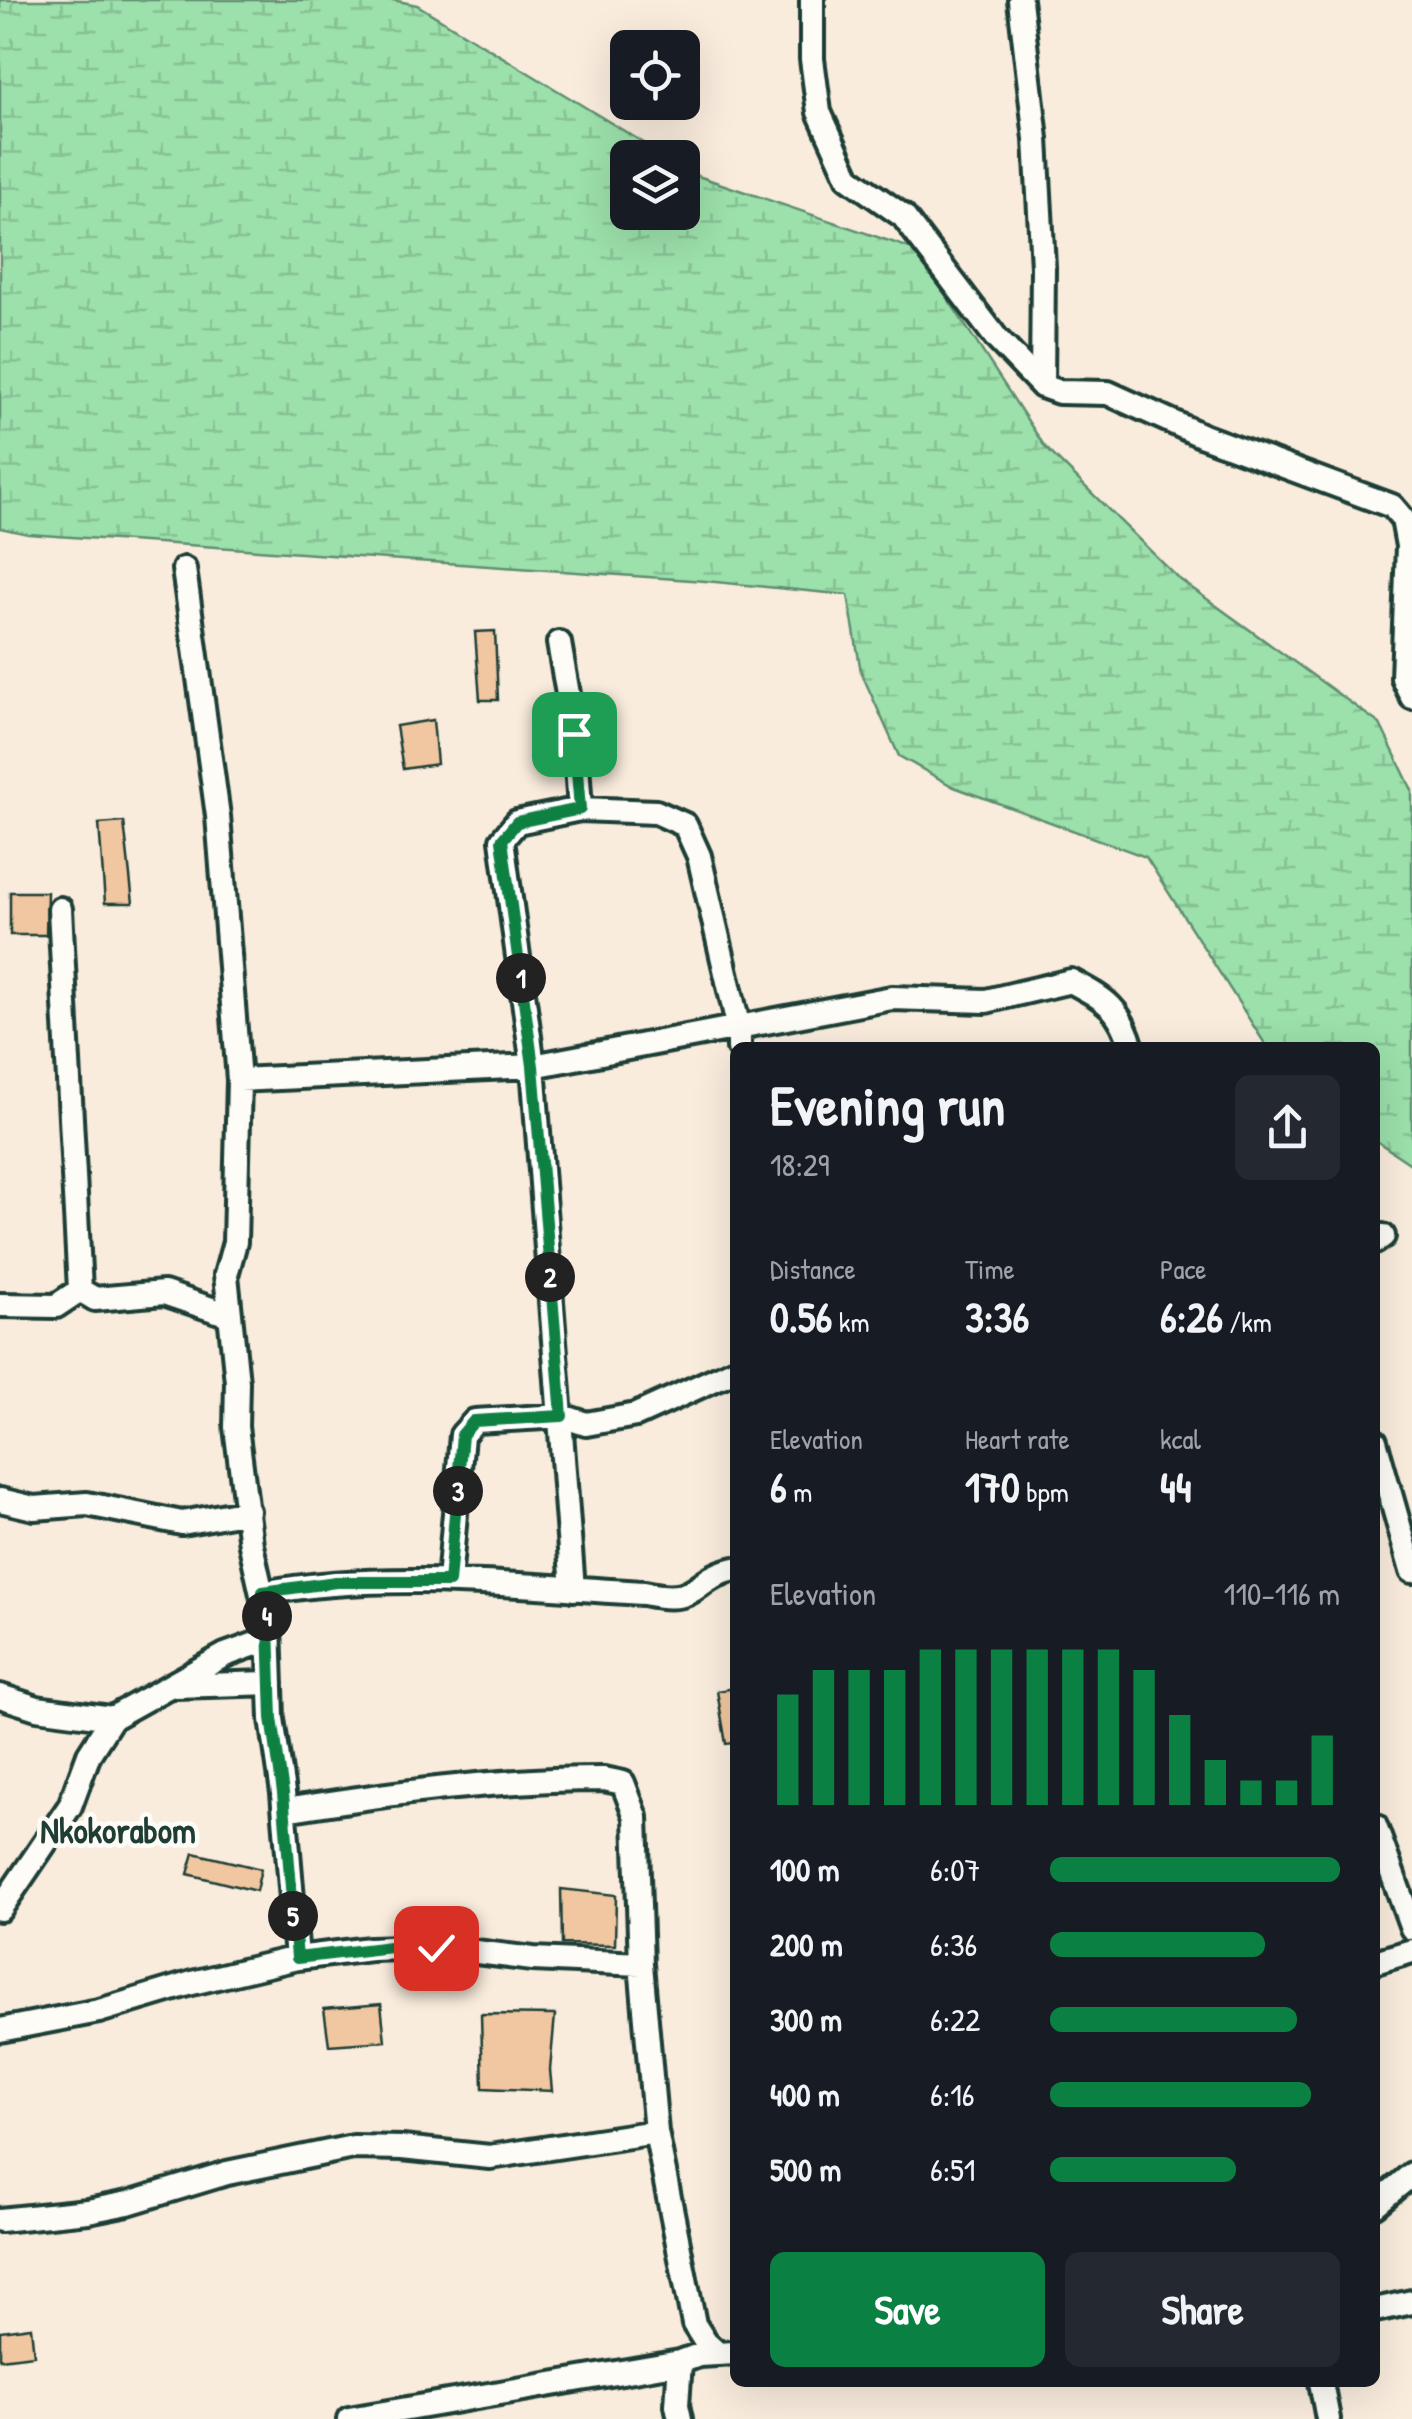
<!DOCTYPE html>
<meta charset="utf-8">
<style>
:root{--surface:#171b24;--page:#242831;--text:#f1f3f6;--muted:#9ea1a6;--accent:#0b8043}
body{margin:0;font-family:"Patrick Hand",sans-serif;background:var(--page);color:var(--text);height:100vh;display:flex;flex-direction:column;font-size:38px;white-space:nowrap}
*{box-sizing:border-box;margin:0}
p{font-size:32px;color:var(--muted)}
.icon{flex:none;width:55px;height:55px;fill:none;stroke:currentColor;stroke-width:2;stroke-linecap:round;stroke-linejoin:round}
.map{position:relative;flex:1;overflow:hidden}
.drawer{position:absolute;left:730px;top:1042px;width:650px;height:1345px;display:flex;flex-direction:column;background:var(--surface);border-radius:15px;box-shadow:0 10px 40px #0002}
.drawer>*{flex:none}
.fabs{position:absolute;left:610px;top:30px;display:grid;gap:20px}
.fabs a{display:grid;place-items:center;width:90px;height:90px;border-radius:15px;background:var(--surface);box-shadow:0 10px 40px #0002;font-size:50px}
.pin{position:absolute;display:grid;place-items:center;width:85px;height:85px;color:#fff;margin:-42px;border-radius:20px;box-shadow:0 5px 15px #0006}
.km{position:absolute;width:50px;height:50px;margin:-25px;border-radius:50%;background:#222;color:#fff;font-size:28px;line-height:50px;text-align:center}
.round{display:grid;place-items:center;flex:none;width:105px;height:105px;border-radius:15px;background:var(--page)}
.overview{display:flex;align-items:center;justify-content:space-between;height:170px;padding:0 40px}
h1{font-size:55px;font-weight:700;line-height:75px}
.figures{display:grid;grid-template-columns:repeat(3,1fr);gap:15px;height:170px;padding:10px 40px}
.figures div{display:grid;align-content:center}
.figures b{font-size:42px;font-weight:700}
.figures small{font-size:28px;font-weight:400}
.figures p{font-size:28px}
.chart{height:280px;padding:20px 40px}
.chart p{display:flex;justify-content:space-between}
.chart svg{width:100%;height:180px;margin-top:10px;stroke:var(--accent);stroke-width:6}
.action{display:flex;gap:20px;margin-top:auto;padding:20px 40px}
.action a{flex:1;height:115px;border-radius:15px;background:var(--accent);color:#fff;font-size:40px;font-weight:700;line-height:115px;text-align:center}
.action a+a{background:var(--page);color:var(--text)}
ul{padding:0 40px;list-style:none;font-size:32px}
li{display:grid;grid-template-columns:160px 120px 1fr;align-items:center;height:75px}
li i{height:25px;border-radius:12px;background:var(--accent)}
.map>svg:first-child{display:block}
</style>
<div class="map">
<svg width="1412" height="2419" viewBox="0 0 1412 2419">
<defs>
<pattern id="wetland-marsh" width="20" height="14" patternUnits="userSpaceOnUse" patternTransform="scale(2.5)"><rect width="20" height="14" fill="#9ce0ab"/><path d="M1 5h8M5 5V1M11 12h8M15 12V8" fill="none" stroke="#86c194"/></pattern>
</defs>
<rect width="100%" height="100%" fill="#f9ecdd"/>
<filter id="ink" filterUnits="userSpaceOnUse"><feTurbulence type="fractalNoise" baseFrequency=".01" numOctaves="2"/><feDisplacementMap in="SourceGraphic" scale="20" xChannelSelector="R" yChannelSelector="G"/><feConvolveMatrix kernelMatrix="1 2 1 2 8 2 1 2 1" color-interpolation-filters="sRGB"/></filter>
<g filter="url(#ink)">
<path fill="url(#wetland-marsh)" stroke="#5e8e70" stroke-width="2.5" d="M0,0h393l24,5 250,152 -39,1v54h54l1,-45 12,8 221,75 129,197 133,131 202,146 32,66v375l-37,-25v-92l-108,-1 -121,-190 -192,-70 -55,-31 -38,-84 -13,-77 -143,-14 -677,-47 -28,-6z"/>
<path fill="#f0c7a0" stroke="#1f3d34" stroke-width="2.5" d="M495,631l3,69h-18l-5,-68z
M433,720l4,44 -34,5 -7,-43z
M124,822l9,81h-28l-6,-79z
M10,892h37l-1,43h-36z
M735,1688v55l-9,1 -9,-53z
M194,1853l67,16 -5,22 -68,-17z
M561,1889l55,6 -1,50 -53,-1z
M381,2004l4,37 -56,4 -5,-36z
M481,2014l74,1 -5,55 2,21 -69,-3z
M31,2327l3,28 -34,4v-28z"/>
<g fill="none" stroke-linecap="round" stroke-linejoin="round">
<defs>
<path id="minor" d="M812,0v59l7,53 30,66 54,38 94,123 45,47 17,6 49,1 95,43 189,70 11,13 5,27 -5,132 9,19
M1020,0l16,139 7,128 -1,119
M184,569l34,247 21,264 -4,162 -9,33 11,107 -1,45 15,118 18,81 3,93 11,74 14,165
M559,643l16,91 5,75
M60,909l20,381 15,9 69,-6 65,22
M239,1080l294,-14 359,-68 94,3 85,-20c35,19 49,26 61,67
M1375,1242l8,-6
M0,1305l56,1 24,-16
M1375,1441l37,130
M0,1500l34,8 53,-4 95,19 66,-12
M449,1581l13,-146 13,-14 87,-5 24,8 50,-9 99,-45
M573,1589l-40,-523 -31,-226 15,-18 63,-13 76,3 29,13 14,31 40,173v19
M263,1593c126,-23 255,-7 381,0 58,13 45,-14 91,-24
M175,1686l96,-3
M0,1696l37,12 75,10
M285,1810c106,-17 212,-31 319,-31l19,4 13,34 5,147 15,168 38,192 12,19 11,10
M1375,1826l37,102
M0,1909l70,-103 19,-52 23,-36 113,-63 44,-16
M1375,1962l37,-11
M0,2030l99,-19 93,-28 105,-25 73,-9 66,-2 97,12 108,5
M1375,2205l37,-31
M0,2220l88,-9 40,-8 99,-30 126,-26 49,1 88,9 166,-25
M1375,2310l37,-8
M1321,2382l7,37
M349,2419l331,-57 19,-7 36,-2
M680,2419l-3,-14 3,-43"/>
</defs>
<use href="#minor" stroke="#1f3d34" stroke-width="30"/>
<use href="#minor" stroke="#fdfcf7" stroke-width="22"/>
</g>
</g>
<g fill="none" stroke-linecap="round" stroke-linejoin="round" filter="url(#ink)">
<defs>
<path id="route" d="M436,1948l-37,-2 -102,12 -14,-165 -11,-75 -3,-92 -6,-34 73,-10h113l13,-147 12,-14 88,-5 -29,-350 -31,-226 15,-18 63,-13 -6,-75"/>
</defs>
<use href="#route" stroke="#fff" stroke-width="20"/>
<use href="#route" stroke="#0b8043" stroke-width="12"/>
</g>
<g text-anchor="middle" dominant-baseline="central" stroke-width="9" stroke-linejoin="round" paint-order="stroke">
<g font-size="35" font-weight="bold" fill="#1f3d34" stroke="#fdfcf7">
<text x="118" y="1830">Nkokorabom</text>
</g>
</g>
</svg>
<div class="fabs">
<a><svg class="icon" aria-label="locate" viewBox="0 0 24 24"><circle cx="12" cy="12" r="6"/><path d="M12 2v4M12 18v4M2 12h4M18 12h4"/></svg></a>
<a><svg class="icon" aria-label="layers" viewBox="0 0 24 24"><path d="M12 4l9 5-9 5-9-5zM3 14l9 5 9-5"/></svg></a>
</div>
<div class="pin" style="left:574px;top:734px;background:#1e9e55"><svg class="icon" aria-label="arrive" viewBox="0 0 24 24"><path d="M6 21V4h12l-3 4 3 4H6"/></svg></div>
<div class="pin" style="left:436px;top:1948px;background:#d93025"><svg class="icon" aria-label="check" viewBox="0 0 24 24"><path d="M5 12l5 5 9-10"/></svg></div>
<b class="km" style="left:521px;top:978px">1</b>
<b class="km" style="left:550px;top:1277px">2</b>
<b class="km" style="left:458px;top:1491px">3</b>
<b class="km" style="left:267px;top:1616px">4</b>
<b class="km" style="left:293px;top:1916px">5</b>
<section class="drawer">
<div class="overview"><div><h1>Evening run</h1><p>18:29</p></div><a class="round"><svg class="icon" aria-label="share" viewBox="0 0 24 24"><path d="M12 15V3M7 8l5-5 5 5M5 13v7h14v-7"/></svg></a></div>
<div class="figures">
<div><p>Distance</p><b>0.56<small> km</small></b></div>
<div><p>Time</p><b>3:36</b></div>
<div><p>Pace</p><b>6:26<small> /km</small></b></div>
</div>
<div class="figures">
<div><p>Elevation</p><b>6<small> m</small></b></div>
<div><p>Heart rate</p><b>170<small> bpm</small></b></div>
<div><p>kcal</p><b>44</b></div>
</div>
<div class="chart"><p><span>Elevation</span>110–116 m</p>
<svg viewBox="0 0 160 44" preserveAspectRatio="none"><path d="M5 44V17M15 44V11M25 44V11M35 44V11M45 44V6M55 44V6M65 44V6M75 44V6M85 44V6M95 44V6M105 44V11M115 44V22M125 44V33M135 44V38M145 44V38M155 44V27"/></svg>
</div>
<ul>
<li><b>100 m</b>6:07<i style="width:100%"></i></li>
<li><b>200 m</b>6:36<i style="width:74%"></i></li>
<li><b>300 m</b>6:22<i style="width:85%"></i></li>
<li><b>400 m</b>6:16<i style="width:90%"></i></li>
<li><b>500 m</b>6:51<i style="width:64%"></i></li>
</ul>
<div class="action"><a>Save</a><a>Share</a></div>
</section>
</div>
